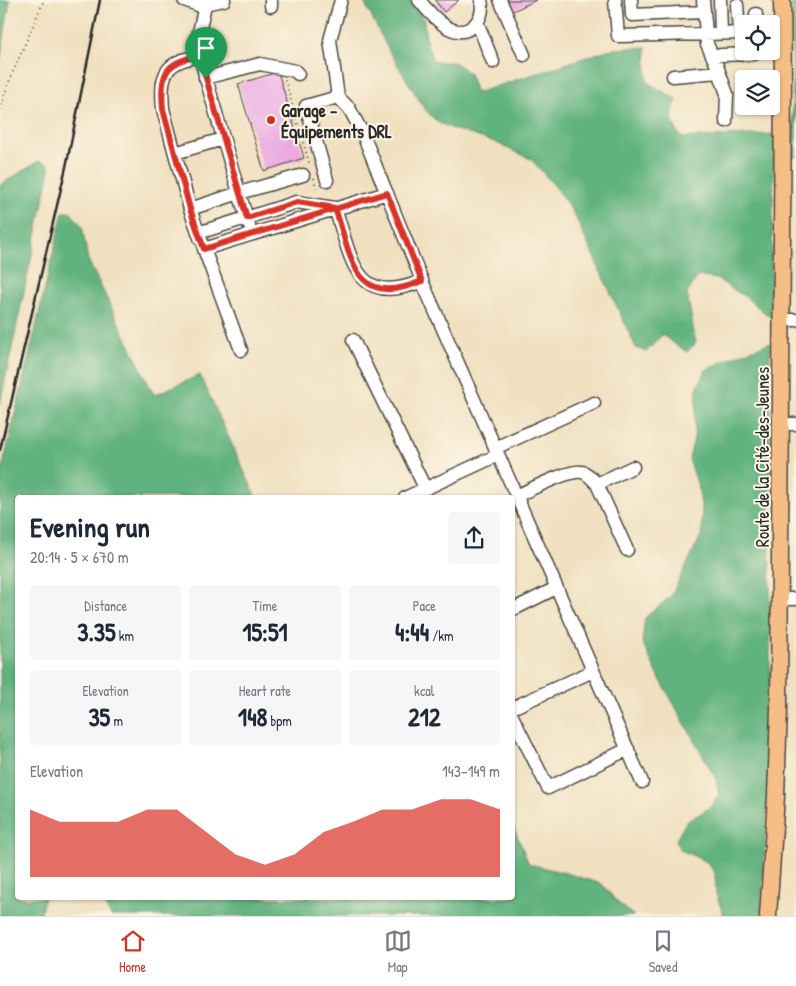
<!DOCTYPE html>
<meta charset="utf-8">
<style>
:root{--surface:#fff;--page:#f6f6f7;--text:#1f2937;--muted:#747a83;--line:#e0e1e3;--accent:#d93025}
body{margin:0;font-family:"Patrick Hand",sans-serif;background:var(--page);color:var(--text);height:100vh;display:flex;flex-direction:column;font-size:19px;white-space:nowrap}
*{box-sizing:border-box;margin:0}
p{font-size:16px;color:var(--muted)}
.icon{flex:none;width:28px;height:28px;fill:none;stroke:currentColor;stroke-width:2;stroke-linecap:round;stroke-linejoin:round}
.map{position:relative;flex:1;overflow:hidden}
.panel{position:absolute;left:15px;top:495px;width:500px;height:405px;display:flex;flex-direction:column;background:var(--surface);border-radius:5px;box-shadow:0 1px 4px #0004}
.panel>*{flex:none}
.buttons{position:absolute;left:735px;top:15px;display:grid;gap:10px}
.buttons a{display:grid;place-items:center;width:45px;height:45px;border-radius:5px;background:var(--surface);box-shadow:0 1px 4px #0004;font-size:25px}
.pin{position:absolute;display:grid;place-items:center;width:42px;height:42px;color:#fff;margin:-51px -21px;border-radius:50% 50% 50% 0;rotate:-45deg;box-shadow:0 0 5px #0007}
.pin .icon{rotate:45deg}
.round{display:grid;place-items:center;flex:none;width:52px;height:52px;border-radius:5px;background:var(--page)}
.overview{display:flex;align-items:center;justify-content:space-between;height:85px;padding:0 15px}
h1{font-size:28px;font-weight:800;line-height:38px}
.metrics{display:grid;grid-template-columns:repeat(3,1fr);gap:8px;height:85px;padding:5px 15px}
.metrics div{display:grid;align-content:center;border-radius:5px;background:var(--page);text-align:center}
.metrics b{font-size:25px;font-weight:800}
.metrics small{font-size:14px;font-weight:400}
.metrics p{font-size:14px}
.chart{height:140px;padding:10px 15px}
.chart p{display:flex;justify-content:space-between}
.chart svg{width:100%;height:90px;margin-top:5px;fill:var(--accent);opacity:.7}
.menu{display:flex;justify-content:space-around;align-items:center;height:70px;border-top:1px solid var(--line);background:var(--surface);font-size:14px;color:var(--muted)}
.menu a{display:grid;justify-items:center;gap:2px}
.menu .selected{color:var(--accent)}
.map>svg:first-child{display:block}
</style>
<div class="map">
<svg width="796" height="916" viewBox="0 0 796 916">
<rect width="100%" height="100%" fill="#fcf5e5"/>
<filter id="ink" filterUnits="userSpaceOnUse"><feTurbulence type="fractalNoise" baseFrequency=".02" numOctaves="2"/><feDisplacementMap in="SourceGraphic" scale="10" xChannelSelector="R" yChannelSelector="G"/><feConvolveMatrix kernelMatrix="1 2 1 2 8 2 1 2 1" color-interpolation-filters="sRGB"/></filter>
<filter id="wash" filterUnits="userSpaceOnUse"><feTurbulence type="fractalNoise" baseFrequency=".0096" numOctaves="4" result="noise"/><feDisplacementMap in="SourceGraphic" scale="20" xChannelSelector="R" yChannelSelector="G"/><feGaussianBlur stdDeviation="1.12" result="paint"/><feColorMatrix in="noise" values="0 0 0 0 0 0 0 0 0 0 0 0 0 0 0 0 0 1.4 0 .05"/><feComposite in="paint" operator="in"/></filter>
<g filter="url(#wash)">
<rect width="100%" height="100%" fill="#f0e0c0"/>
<path fill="#60b27e" stroke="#466e54" d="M0,0h10l-10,62z
M363,0h47l14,20 3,25 7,17h20l15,11 7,20 135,-44 35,-2 1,35 30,18c-8,15 -5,24 5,38l93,-4 -5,183 -23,-19 -30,-19 -19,-3 -11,17 9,50 -9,9 -25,-17 -16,17 -10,-4 -61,-132 -17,-26 -27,-31 -39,-18 -39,-12 -16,-7 -13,-14 -35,-57z
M791,0h5v157l-4,-2 1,-87z
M39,161l9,3 2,6 -50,234v-219z
M63,212h7l12,14 6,34 66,135 46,-20 56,122 -238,1v400h26l-4,18h-40v-438z
M770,343v405l-9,168h-37l-8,-22 -1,-21 -8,-11 -26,-12 -5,-10 10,-18 25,-15 8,-12 -3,-16 -56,-100 -18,-37 3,-24 26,-22 31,-62v-24l-4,-24 -9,-27 5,-21 3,-50 9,-18 26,-13z
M513,826l16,38 37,9 36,11 15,18 17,14h-523l-10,-18h411z"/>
<g id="blocks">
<path fill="#eba8e3" d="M435,0h24l-15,12z
M506,0h30l-25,12z
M278,72l26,86 -40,13 -26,-87z"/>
</g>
</g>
<g filter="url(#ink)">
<use href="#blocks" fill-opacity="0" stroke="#494641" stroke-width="1"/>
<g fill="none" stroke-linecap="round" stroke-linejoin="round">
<defs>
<path id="minor" d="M184,0l14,5 26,-5
M206,0l-8,37 1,13 6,25 34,118 64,-18
M419,0c12,15 38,46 57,23 6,-7 7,-15 5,-23
M500,0l24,55
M615,0l3,36 126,-3
M631,0l1,15 72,-3
M703,0l4,44 10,22 10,28 -1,27
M720,0l1,33
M737,5l2,28
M271,6v-6
M756,14v10
M477,22l16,40
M200,56c-36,5 -40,19 -37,53l27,100 11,31
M713,57l8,-2 33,-1
M673,76l46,-4
M205,78l55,-14 35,7 3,3
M338,97l11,11 13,24 63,156 217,494
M175,153l48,-14
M327,180l-21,-74 32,-9 -8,-57 11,-40
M190,209l49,-16 10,32
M198,233l99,-31 38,6c17,50 19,101 87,73
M782,320h14
M353,340l72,148
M241,350l-37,-101 183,-56
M782,424h14
M495,448l99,-45
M597,484l30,66
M516,496c14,-6 53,-27 66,-24 6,1 10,7 15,12l36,-17
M405,498l93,-43
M781,599h15
M512,610l44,-22
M512,708l81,-37
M512,716l36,72 80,-39"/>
<path id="major" d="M768,916l8,-119 3,-88 4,-630 -1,-79"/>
</defs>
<use href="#minor" stroke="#494641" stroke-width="15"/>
<use href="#major" stroke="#494641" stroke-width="19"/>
<path stroke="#494641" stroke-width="2" stroke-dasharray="1 4" stroke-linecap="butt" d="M285,80l25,86
M0,110l10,-31 34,-79
M314,178l2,10"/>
<use href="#minor" stroke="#fff" stroke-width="12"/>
<use href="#major" stroke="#f6be87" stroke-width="16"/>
<path stroke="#2b2b2b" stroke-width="2.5" d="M0,450l66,-283 34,-167"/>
</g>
</g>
<g fill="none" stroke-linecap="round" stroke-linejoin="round" filter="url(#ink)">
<defs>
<path id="route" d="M206,78l41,140 50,-16 38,6c17,50 19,102 87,73l-35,-88 -183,56 -14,-40 -27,-100c-3,-34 1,-48 37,-53l6,22"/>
</defs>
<use href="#route" stroke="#fff" stroke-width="10"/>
<use href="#route" stroke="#d93025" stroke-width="6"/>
</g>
<circle fill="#c8321e" stroke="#fcf5e5" stroke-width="2" cx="271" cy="120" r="5"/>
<g text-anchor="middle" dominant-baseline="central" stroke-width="4" stroke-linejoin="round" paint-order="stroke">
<g font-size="18" font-weight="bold" fill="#2b2b2b" stroke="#fcf5e5" text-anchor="start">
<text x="281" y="110">Garage -<tspan x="281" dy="21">Équipements DRL</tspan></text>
</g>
<g font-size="18" fill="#2b2b2b" stroke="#fcf5e5">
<text transform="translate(762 457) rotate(-90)">Route de la Cité-des-Jeunes</text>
</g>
</g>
</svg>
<div class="buttons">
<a><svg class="icon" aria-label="locate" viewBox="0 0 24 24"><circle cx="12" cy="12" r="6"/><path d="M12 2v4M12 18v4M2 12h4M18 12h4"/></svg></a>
<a><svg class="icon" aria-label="layers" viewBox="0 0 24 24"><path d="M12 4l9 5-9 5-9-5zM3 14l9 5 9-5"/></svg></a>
</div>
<div class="pin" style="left:206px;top:78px;background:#1e9e55"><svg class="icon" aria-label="arrive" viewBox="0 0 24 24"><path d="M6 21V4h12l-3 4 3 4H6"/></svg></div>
<section class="panel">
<div class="overview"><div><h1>Evening run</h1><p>20:14 · 5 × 670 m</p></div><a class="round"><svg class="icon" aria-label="share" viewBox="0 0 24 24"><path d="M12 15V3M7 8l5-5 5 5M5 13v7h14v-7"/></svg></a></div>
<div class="metrics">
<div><p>Distance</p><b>3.35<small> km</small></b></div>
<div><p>Time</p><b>15:51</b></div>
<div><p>Pace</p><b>4:44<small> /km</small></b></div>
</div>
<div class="metrics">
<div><p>Elevation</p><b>35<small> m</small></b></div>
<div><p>Heart rate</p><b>148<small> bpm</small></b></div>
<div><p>kcal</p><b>212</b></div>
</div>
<div class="chart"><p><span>Elevation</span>143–149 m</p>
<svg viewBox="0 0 160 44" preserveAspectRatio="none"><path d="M0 44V11L10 17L20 17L30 17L40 11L50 11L60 22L70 33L80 38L90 33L100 22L110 17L120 11L130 11L140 6L150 6L160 11V44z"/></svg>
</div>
</section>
</div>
<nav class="menu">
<a class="selected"><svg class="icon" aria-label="home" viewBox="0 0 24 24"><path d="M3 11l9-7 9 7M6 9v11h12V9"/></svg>Home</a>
<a><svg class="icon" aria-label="map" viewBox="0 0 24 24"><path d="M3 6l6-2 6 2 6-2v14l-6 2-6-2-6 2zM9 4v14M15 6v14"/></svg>Map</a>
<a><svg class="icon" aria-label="saved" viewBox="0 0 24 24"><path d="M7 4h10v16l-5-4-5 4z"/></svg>Saved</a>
</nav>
